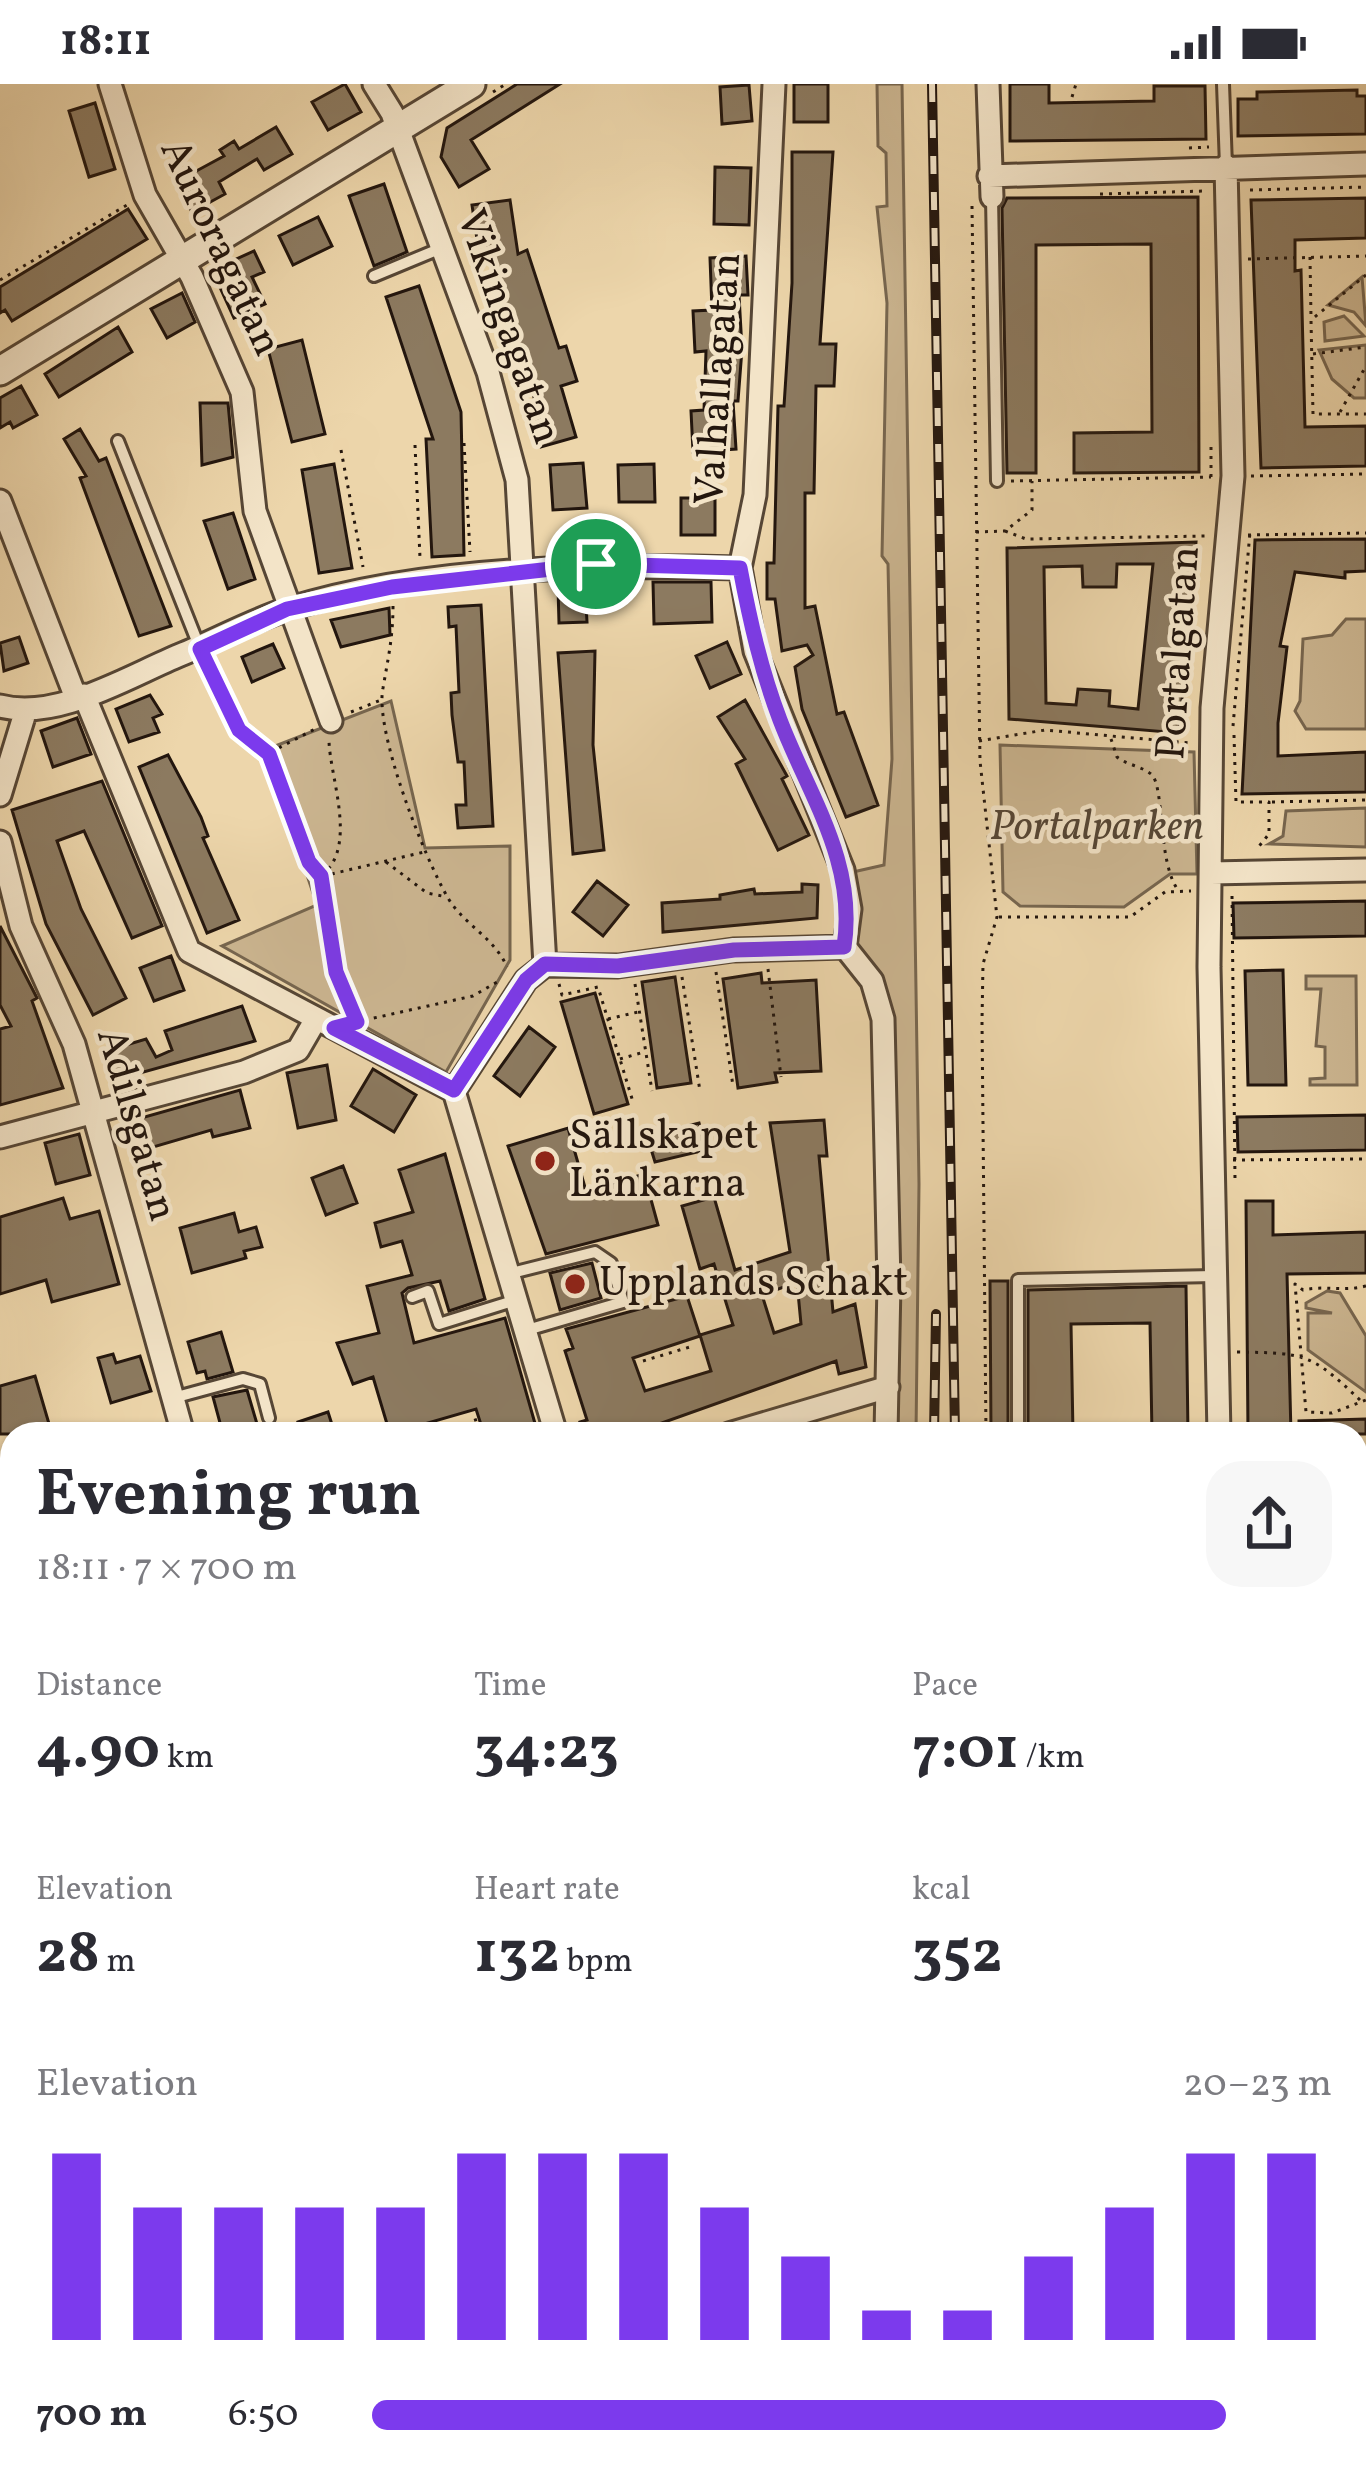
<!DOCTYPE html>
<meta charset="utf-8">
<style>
:root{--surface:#fff;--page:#f7f7f7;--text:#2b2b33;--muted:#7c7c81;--accent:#7c3aed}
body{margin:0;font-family:Vollkorn,serif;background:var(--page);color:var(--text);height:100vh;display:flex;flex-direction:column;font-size:45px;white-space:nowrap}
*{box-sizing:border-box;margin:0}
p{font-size:39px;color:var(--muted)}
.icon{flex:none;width:66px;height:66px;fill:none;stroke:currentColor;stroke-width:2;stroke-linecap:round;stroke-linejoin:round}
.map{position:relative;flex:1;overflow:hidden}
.panel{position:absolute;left:0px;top:1338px;width:1368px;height:1065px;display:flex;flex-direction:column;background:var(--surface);border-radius:36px 36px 0 0;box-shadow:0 3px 9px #0004}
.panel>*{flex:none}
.pin{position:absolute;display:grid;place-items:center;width:102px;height:102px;color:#fff;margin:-51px;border:6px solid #fff;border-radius:50%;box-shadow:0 3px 12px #0007}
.round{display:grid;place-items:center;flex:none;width:126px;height:126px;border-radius:36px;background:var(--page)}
.summary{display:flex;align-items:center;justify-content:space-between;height:204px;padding:0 36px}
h1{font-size:66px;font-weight:700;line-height:90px}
.metrics{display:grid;grid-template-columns:repeat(3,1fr);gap:18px;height:204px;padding:12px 36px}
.metrics div{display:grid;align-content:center}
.metrics b{font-size:60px;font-weight:700}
.metrics small{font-size:33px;font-weight:400}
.metrics p{font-size:33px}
.chart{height:336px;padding:24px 36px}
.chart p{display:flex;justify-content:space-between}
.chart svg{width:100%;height:216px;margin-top:12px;stroke:var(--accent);stroke-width:6}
ul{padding:0 36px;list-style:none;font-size:39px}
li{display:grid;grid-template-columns:192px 144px 1fr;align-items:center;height:90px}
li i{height:30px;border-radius:15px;background:var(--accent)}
.status{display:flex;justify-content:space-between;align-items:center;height:84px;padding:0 60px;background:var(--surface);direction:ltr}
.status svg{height:33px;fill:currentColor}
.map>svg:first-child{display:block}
</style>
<div class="status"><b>18:11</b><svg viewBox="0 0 49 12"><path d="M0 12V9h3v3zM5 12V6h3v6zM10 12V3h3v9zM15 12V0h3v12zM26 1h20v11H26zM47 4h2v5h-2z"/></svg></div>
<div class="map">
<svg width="1366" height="2401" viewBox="0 0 1366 2401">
<rect width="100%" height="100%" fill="#edd6ab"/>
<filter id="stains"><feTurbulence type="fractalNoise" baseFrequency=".00167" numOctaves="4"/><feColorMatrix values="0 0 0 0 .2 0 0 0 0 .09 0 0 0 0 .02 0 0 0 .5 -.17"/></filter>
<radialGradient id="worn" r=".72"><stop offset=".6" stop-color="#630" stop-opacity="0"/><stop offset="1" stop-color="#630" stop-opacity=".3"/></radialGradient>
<path fill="#cbb590" stroke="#77664f" stroke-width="3" d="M877,0h25l17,1100 -3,250h-26l-7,-427 -28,-56 -2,-79 31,-7 8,-106 -4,-195 -6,-8 5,-253 -10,-96 10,-1 -1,-53 -8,-7z
M1362,193l4,49 -12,-14 -26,-7z
M1344,232l20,20 -39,5 -1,-19z
M1366,261v53h-12l-22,-19 -13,-29z
M1346,535h20v110h-60l-11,-18 5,-10 3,-62 29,-4z
M391,617l34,147 85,-2v114l-64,112 -224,-126 95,-41 -52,-155z
M1000,661l194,7 3,122h-27l-46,33 -104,-1 -17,-14z
M1366,724v39l-97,-3 14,-8 3,-25z
M1306,892h50l1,109h-47v-6l15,-1v-31l-9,-1 5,-57h-15z
M1327,1207l13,2 26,43v56l-58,-42v-37h24l-26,-5v-5z
M1366,1983v166l-10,-12v-149z
M0,2322l12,28v41h22l5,10h-39z
M651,2391h324l-8,10h-306z"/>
<path fill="#a89576" stroke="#73624c" stroke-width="3" d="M0,2211l12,18v121l-12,-28z
M34,2391h73l16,10h-84z"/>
<path fill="#8c7a60" stroke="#23160e" stroke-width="3" fill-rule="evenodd" d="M345,0l16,28 -33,18 -16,-28z
M517,0h43l-89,56 18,29 -30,18 -18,-30 6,-29z
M794,0h34v38h-34z
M1010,0h39v19l105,-2v-15h51l1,53 -196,2z
M749,1l3,36 -30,3 -2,-37z
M1357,6v6h9v38l-128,2v-37h19v-7z
M95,19l20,66 -26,8 -20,-66z
M276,43l16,27 -28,16 -7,-11 -38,23 6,12 -33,18 -16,-30 48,-26 -4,-6 14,-9 5,8z
M792,68h41l-13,192h16l-2,42h-18l-2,107h-9v115l10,-2 22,108 7,-2 34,93 -32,12 -44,-108 -7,-42 18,-12 -6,-10 -25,6 -7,-52h-8v-36h7l4,-157h6l8,-123z
M715,83l36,1 -2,57 -35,-1z
M384,100l23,68 -33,14 -25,-70z
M1198,113l1,275 -125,1v-40l78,-1 -1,-188 -115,1v228h-29l-5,-265 5,-10z
M1366,114v40l-71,2v31l6,-1 4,157 61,-1v40l-105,2 -10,-268z
M510,116l8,54 9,-4 32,98 7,-2 11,35 -16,5 15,51 -35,10 -10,-35 7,-2 -52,-165 -8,1 -6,-41z
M128,125l19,30 -135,82 -7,-11 -5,3v-26z
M318,133l14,29 -39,19 -14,-29z
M254,167l10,21 -12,5 13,27 -31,14 -22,-48z
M746,172l2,39h-9l3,54 -4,52h-5l3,48 -43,3 -2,-41 13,-1 2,-59 -11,1 -2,-41 19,-1 -2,-52z
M419,202l42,126 3,143 -32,2 -6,-118h7l-47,-142z
M182,209l13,29 -28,16 -16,-29z
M118,243l14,25 -73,45 -14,-23z
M302,256l23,94 -33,8 -24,-93z
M21,302l16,29 -24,13 -3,-6 -10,6v-30z
M200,319h28l5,54 -31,8z
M80,345l19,32 7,-3 65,168 -32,10 -59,-158 6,-2 -22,-37z
M583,379l4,45 -34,2 -3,-45z
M334,380l18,104 -33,5 -17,-103z
M654,380l1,38h-36l-1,-37z
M681,414h34v37h-34z
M233,429l22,66 -27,10 -24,-68z
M1366,455v32l-21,1v6l-50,-6 -15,74 7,1 -9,76v33l88,-4v40l-124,2 13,-254z
M1196,458l-17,191 -170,-14 -2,-171zM1117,480h36l-15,145 -29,-3 1,-15 -32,-2 -2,16 -30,-2 -2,-136 38,-1 1,21h33z
M653,498h58l1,40 -58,2z
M585,502l2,36 -28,1 -1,-36z
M481,521l12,221 -35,2 -2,-23h10l-2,-43h-6l-6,-47 -1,-22 8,-1 -3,-66 -7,1 -1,-20z
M389,524l1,27 -49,12 -10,-27z
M19,553l9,26 -24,8 -4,-28z
M727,558l14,32 -31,14 -14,-32z
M273,560l11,24 -32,14 -10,-25z
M595,567l-2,94 11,105 -31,4 -15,-201z
M150,611l12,19 -9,4 6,14 -30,10 -13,-33z
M745,616l42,76 -5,3 27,56 -31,15 -42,-86 9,-5 -27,-42z
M77,634l14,36 -38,13 -12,-36z
M168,671l33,62 7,19 -5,2 36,82 -32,13 -68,-166z
M102,697l60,145 -30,12 -48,-107 -27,10 24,68 45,89 -33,17 -47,-91 -34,-114z
M597,797l31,24 -25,31 -30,-24z
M802,800l16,1 -1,33 -154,14 -1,-29 58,-4v-4l34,-6 1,5 47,-2z
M1366,817v35l-132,2 -1,-35z
M0,842l37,72 -5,3 31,87 -63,17v-76l11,-3 -11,-21z
M171,872l13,34 -30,11 -14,-33z
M1283,886l3,115h-38l-3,-114z
M761,889l1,10 54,-3 5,91 -46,2 2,9 -39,6 -15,-109z
M675,893l16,106 -34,5 -15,-106z
M595,909l33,111 -34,10 -33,-112z
M242,922l13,35 -140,39 -9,-29 40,-12 10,18 16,-7 -7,-19z
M529,943l26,20 -35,49 -26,-20z
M327,981l9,55 -38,8 -11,-55z
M373,985l43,26 -22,37 -43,-26z
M240,1006l10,38 -37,9 -2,-7 -61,18 -9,-30z
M1366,1031v35l-128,2 -1,-35z
M824,1036l3,36h-8l14,156 22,-8 11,63 -27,7 -3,-13 -205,73h-47l-4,-12 7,-2 -22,-69 8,-3 -7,-19 121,-33 13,40 -67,22 12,33 66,-20 -11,-36 33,-10 -19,-61 -14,5 -18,-63 32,-9 21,73 55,-18 -20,-129zM797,1198l4,42 -27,9 -12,-38z
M699,1039l7,27 -51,12 -8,-26z
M568,1044l18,63 58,-17 14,51 -112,29 -38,-108z
M79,1050l11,41 -34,9 -11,-41z
M445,1070l40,145 -36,12 -9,-30 -32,7 -6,5 12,50 91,-25 33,116h-54l-8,-25 -86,25 -17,-57 -20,7 -16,-41 42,-10 -12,-47 45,-11 -10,-34 -21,6 -6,-24 38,-11 -14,-42z
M343,1082l14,37 -31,12 -14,-37z
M63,1114l7,21 29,-8 20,73 -67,18 -6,-22 -46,14v-77z
M1246,1117h27v34l93,-3v41l-79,1 4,160h-43z
M234,1129l5,19 17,-5 6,20 -18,4 2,7 -54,15 -12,-45z
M592,1179l9,35 -41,12 -10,-37z
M990,1197h18v153h-17z
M1186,1202l2,148h-36l-2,-111 -79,1 2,110h-45v-144z
M221,1248l12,40 -26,7 -2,-8 -8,2 -9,-31z
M113,1270l3,9 24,-7 11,35 -40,12 -13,-45z
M35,1292l17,58h-52v-48z
M247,1306l13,44h-37l-10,-37z
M328,1328l7,22h-33l-4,-12z
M1366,1335v15h-67v-13z"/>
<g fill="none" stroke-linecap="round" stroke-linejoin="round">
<defs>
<path id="service" d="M1223,0l3,82
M992,113l5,284
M374,192l65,-27
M118,357l81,205
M508,1190l87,-22 16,11 12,39 -96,28
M412,1213l16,-6 11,33 77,-24
M173,1314l70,-19 17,5 9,34
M1018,1350v-154l196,-4
M0,1384l12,-3
M0,1498l12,-4
M251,2391l3,10
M761,2391l9,10"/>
<path id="minor" d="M110,0l35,111 47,82 50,115 13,119 76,210
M374,0l18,29 96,259 29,108 28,485
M774,0l-19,411 -15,73 15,83 88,219 7,39 -5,38
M988,0l4,113
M989,92l377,-12
M0,417l76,197
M84,611l105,256 265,140 72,-111 19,-15 73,1 115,-16 112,-3
M0,622c57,15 127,-29 180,-51 35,-14 72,-35 108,-46 138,-43 310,-45 452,-41
M0,711l25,-82
M0,758l21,84 53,118 109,390
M1211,789l155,-3
M845,863l27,34 11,38 6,264 -3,151
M454,1007l102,343
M0,1053l244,-65 54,-22 18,-31
M729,1350l159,-47
M1219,1350l-10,-467 3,-259 21,-232 -7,-310
M1356,1420l10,-1
M1356,1655l10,-4
M1356,2284l10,11
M179,2391l4,10
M431,2391l2,10
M1174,2391l4,10
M1234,2391l9,10"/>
<path id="tertiary" d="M0,287l471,-287
M0,1692l12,48
M0,1823l12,48"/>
<path id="secondary" d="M1356,1925l10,-4
M1356,1967l10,-4
M0,2130l12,-4
M0,2162l12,-1
M614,2391l10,10"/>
</defs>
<use href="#service" stroke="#564635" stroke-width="16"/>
<use href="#minor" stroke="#564635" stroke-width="27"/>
<use href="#tertiary" stroke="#564635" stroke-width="33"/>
<use href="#secondary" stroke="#23160e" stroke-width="36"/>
<path stroke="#23160e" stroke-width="3" stroke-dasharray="3 6" stroke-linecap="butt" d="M493,8l13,-8
M1072,13l4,-13
M1189,64l20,-1
M1250,106l116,-3
M1100,110l104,-3
M972,122l8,555 17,156 -14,47 -1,57 4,413
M1310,173l1,61
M1248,175l118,-3
M1366,191l-55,45 2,94h53
M0,196l127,-75
M1313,270l53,-7
M1340,328l26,-46
M464,359l6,109
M415,361l5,113
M1211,363v32
M341,366l22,117
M1251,392l115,-2
M1011,397l200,-4
M1005,447l21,8 182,-3
M976,448l29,-1 27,-21v-29
M1248,451l118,-2
M393,522c0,31 -5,53 -10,82 -9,43 42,171 65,210 16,27 46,39 59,69
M207,579l32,67 28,22
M351,628l30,-12
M1233,642l17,-194
M1234,651l2,67h33v32l-13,16
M1111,655l6,18c10,8 24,9 34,17 14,11 6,87 27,116
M979,657l66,-11 144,13
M271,668l44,-23
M269,670l40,108 12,14 15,96 19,45
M1272,718l94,-2
M386,778l41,31 20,4
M322,791c36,-28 8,-97 7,-134
M323,792l101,-24
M1232,812l3,284
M999,833h131l35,-25 26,-1
M768,885l13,108
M716,888l17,114
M682,893l18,114
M559,900l3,11 36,-8 35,115
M635,900l17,107
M608,935l30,-7
M365,936l108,-24 26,-15
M620,975l24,-7
M1233,1076l133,-1
M1366,1202c-23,6 -40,-1 -63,4l-8,-6 11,128 26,1 34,-13
M1237,1268c68,1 74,1 124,49
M643,1277l50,-15
M426,1350l43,-12
M473,1350l-4,-12 12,-4
M1356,1390h10
M1356,1505l10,-1
M0,1556l12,49
M1356,1604l10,-5
M1356,1795l10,20
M1356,1835l10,-5
M1356,1882l10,-5
M0,1900l12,44
M2,1952l10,-2
M0,2090l12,-5
M1356,2170l10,-9
M0,2368l16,33
M863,2391l14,8
M877,2401l6,-10
M991,2401l13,-10"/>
<use href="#service" stroke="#f3e4c8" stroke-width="10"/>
<use href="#minor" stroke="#f3e4c8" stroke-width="21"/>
<use href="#tertiary" stroke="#f3e4c8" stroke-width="27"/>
<use href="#secondary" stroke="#f3e4c8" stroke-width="30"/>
<defs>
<path id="rail" d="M932,0l23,1350
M934,1350l2,-120
M0,1748l12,3
M1044,2391l9,10
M1118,2391l5,10
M1138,2391l6,10"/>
</defs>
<use href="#rail" stroke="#23160e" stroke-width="10"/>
<use href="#rail" stroke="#f3e4c8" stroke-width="6" stroke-dasharray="18" stroke-linecap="butt"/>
</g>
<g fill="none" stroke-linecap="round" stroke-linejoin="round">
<defs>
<path id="route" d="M596,480l144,4c10,53 21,102 40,152 29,76 77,142 64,227l-110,3 -116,16 -73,-2 -19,16 -72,110 -120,-62 23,-6 -21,-50 -15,-96 -12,-14 -40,-108 -30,-24 -39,-81 87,-40 105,-22z"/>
</defs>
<use href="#route" stroke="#fff" stroke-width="24"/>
<use href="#route" stroke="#7c3aed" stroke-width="15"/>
</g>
<g fill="#8f2418" stroke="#f3e4c8" stroke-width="4.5">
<circle cx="545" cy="1077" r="12"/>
<circle cx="575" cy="1200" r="12"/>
</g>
<g text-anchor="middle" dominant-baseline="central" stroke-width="9" stroke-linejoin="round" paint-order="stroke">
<g font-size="42" fill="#23160e" stroke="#f3e4c8">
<text transform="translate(219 164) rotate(65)">Auroragatan</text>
<text transform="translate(507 243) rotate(71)">Vikingagatan</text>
<text transform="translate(720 295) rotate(-86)">Valhallagatan</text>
<text transform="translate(1180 569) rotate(-86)">Portalgatan</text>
<text transform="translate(135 1041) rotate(74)">Adilsgatan</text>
</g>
<g font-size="42" font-style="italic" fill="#554635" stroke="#f3e4c8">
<text x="1097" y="744">Portalparken</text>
</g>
<g font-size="42" fill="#23160e" stroke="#f3e4c8" text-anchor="start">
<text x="569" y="1053">Sällskapet<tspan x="569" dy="48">Länkarna</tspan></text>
<text x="599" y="1200">Upplands Schakt</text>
</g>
</g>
<rect width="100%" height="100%" filter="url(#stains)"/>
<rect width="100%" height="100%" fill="url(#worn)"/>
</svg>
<div class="pin" style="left:596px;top:480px;background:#1e9e55"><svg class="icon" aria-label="arrive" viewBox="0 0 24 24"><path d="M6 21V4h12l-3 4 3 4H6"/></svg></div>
<section class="panel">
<div class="summary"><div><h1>Evening run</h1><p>18:11 · 7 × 700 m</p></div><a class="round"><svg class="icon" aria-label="share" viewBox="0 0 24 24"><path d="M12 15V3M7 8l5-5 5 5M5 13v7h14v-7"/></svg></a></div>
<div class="metrics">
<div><p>Distance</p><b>4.90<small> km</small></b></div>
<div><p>Time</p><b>34:23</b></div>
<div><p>Pace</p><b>7:01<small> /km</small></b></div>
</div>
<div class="metrics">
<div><p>Elevation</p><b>28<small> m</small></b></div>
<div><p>Heart rate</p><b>132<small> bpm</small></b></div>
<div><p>kcal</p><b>352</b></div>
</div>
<div class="chart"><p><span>Elevation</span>20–23 m</p>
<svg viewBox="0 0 160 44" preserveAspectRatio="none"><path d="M5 44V6M15 44V17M25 44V17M35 44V17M45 44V17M55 44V6M65 44V6M75 44V6M85 44V17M95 44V27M105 44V38M115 44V38M125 44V27M135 44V17M145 44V6M155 44V6"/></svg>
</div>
<ul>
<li><b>700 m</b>6:50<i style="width:89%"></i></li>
</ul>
</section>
</div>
